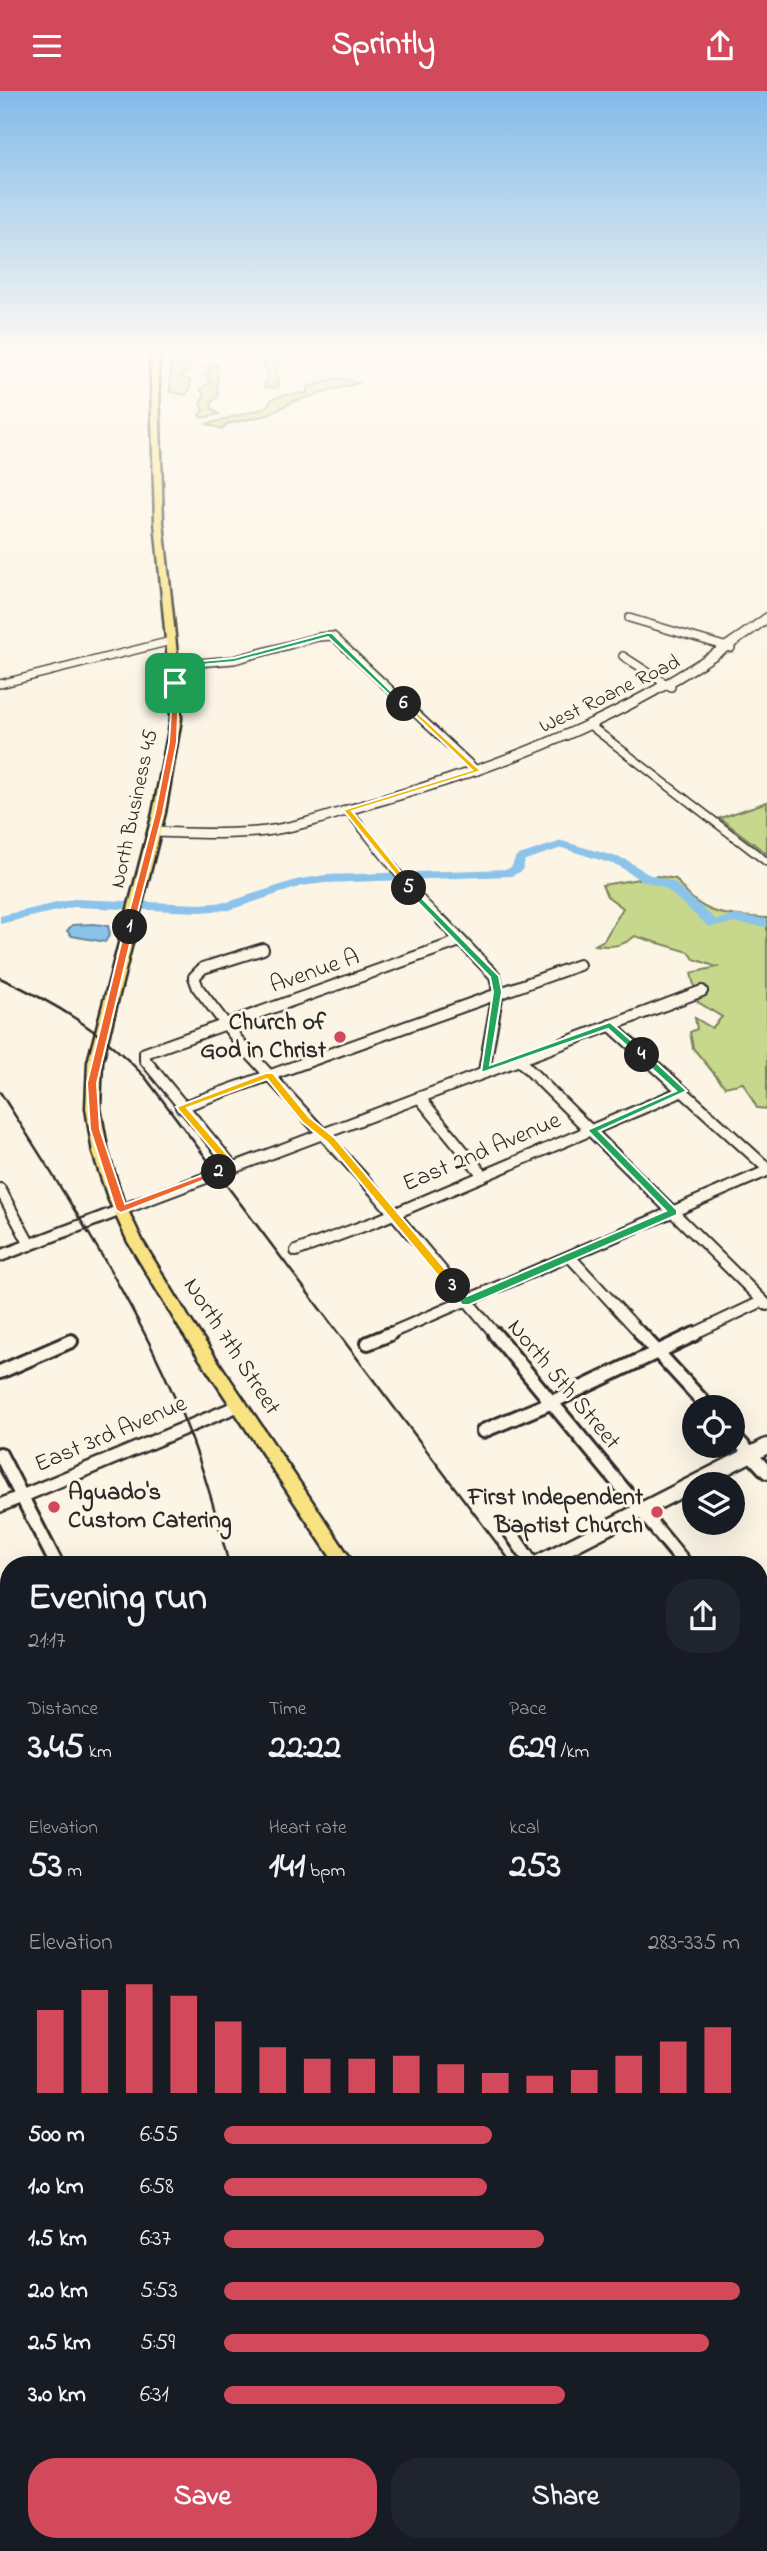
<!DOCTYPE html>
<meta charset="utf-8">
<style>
:root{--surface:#171b24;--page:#20242c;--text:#f1f3f6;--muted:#9ea1a6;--accent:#d1495b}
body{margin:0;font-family:"Indie Flower",sans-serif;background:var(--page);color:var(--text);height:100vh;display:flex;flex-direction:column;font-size:26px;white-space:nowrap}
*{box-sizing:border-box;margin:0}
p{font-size:23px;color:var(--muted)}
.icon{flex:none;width:38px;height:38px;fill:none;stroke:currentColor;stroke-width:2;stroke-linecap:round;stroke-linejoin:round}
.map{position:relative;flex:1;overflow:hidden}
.details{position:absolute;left:0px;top:1465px;width:768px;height:996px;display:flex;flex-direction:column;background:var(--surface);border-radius:28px 28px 0 0;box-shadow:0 7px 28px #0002}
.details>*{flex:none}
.controls{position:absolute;left:682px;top:1304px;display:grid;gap:14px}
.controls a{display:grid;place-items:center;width:63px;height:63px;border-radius:50%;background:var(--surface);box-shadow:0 7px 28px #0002;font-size:35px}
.pin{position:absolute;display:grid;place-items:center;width:60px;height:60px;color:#fff;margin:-30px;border-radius:14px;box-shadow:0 4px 10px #0006}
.km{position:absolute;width:35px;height:35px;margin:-18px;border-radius:50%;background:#222;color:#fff;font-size:19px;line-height:35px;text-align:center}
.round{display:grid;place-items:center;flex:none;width:74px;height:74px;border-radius:28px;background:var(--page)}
.headline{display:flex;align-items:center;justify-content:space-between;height:119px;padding:0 28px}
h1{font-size:38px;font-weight:700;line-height:52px}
.metrics{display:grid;grid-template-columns:repeat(3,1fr);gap:10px;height:119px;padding:7px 28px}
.metrics div{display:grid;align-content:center}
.metrics b{font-size:35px;font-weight:700}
.metrics small{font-size:19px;font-weight:400}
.metrics p{font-size:19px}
.chart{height:196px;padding:14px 28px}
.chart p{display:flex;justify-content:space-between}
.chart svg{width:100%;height:126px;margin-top:7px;stroke:var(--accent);stroke-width:6}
.action{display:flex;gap:14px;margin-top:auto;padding:14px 28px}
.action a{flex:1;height:80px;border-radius:28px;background:var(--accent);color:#fff;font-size:28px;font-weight:700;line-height:80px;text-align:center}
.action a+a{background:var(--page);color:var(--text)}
ul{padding:0 28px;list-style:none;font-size:23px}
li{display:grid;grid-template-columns:112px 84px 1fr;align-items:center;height:52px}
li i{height:18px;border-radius:9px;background:var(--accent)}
header{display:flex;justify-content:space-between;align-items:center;height:91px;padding:0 28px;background:var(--accent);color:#fff;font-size:32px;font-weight:700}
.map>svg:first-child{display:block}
</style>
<header><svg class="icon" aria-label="menu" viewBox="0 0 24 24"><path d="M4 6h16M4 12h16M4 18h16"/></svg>Sprintly<svg class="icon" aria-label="share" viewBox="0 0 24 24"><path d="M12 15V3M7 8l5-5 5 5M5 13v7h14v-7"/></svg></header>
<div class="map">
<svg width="767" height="2460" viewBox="0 0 767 2460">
<rect width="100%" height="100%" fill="#fcf5e5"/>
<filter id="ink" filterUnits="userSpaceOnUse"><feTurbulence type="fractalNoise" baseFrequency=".0143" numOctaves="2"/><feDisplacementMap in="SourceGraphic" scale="14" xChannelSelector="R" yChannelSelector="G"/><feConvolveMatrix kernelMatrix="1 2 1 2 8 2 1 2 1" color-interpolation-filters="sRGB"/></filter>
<g filter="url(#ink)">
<path fill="#c7d88c" stroke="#79825c" stroke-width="2" d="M172,261h14l4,18 -9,6 9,5v8l-5,6 -15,-3z
M266,261h16l-7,20 5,6 -4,5 4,2 -4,3 -12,-1 5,-15 -5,-5z
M217,273l1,32 -6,6 -1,6 8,6 -17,4 -3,-3 5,-5 -4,-6 5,-10 -5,-4 11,-8 -6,-6 6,-6 -6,-2z
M338,287l20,5 -64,18 -26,14 -41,9 -5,5 -15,-5 58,-16 7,-9 12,-4 23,-2v-6z
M767,711v52l-47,-36z
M657,785l19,3c24,38 51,36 91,39v191l-10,-1 -14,-25 -18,4 -32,-39 -3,-16 7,-3 -2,-11 17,10 10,-11 -24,-15 -7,-29 26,-6 -23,-8 -5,-7 -54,-16c-13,11 -24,11 -40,9l9,-5 19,-32 -16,-12 -5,-11z
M28,2452h71l-1,8h-67z"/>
<path fill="#8cc3ea" stroke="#65869e" stroke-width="2" d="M94,833l14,2 2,8 -5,8 -33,-6 -5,-5 5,-6z"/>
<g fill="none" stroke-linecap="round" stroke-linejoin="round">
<path fill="#8cc3ea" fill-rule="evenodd" d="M562,750l65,19 21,14 25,8 43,38 20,-5 31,4v8l-31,-4 -27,4 -44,-39 -25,-8 -21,-14 -57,-18 -37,12 -3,11 -11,5 -186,7 -23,3 -73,24 -30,2 -125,-5 -74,17v-8l74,-17 125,5 29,-2 68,-22 29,-5 183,-6 4,-3 4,-10z"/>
<defs>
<path id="minor-far3" d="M629,527l102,30
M623,565l48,31
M174,574l60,-5 84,-23 15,-1 144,135
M0,593l171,-43
M592,636l175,135
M347,718l61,77 35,36"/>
<path id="minor-far2" d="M442,830l53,55 3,16 -14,79
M263,858l-60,19 -9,9 4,11 42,55 139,153 117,139
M610,934l157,143
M518,968l249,246
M419,1006l63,77
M181,1016l398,-142
M233,1076l-88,-107v-7l315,-112
M0,1098l30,56
M121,1119l581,-219
M296,1160l81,-30 306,-130
M571,1167l71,77
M386,1244l381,-164
M691,1244l72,-34"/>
<path id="minor-far1" d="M495,1243l191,231
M641,1243l67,73
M368,1252l22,-9
M0,1281l71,-31
M483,1340l67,-28 145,-69
M733,1344l34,37
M0,1363l57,111
M509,1439l24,35
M760,1534l7,-4
M760,1562l7,9
M0,1567l9,-4
M760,1715l7,-4
M0,1741l9,20"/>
<path id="minor" d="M0,1951l9,-5
M0,2167l9,-6
M509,2452l4,8
M756,2452l5,8"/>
<path id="tertiary-far2" d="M154,741c37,1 75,3 112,-1 38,-5 76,-20 113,-30 147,-42 265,-92 388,-183"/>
<path id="tertiary-far1" d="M0,1165l121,-46"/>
<path id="tertiary" d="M534,1474l233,-119
M0,1741l9,-4"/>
<path id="secondary" d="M240,1308l5,2 2,4 -2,4 -245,103v-13z
M0,2201l9,6v40l-8,-3 -1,-4z"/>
<path id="primary" d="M150,261h8l5,170 17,161 1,36 -16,94 -63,249 -2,46 8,45 14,45 21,44 48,79 164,244h-19l-156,-236 -52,-87 -20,-44 -15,-45 -7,-45 2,-46 65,-249 18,-94 -1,-36 -15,-161z
M767,1911v24l-7,3v-24z
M760,2051l7,2v64l-7,-3z
M760,2116l7,3v33l-7,-3z
M9,2402v28l-9,4v-28z"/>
</defs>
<use href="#minor-far3" stroke="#2b2b2b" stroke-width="10"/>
<use href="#minor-far2" stroke="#2b2b2b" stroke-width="14"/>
<use href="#minor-far1" stroke="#2b2b2b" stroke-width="18"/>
<use href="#minor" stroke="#2b2b2b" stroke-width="21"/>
<use href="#tertiary-far2" stroke="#2b2b2b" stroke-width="12"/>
<use href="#tertiary-far1" stroke="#2b2b2b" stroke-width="15"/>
<use href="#tertiary" stroke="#2b2b2b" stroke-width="19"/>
<use href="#secondary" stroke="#2b2b2b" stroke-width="5"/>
<use href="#primary" stroke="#2b2b2b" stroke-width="5"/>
<use href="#minor-far3" stroke="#fcf5e5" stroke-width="7"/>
<use href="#minor-far2" stroke="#fcf5e5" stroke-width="10"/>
<use href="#minor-far1" stroke="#fcf5e5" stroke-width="12"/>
<use href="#minor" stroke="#fcf5e5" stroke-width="16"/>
<use href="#tertiary-far2" stroke="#fcf5e5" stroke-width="9"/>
<use href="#tertiary-far1" stroke="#fcf5e5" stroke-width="10"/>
<use href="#tertiary" stroke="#fcf5e5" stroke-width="14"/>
<use href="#secondary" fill="#fcf5e5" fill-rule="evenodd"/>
<use href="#primary" fill="#f8e281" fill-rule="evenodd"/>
<path stroke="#2b2b2b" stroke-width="2.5" d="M0,887c56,25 103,54 145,99l368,488
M0,1001c69,108 140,216 187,335 18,45 30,91 42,138"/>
<path stroke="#2b2b2b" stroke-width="3.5" d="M760,1802l7,10
M760,2177l7,-6
M760,2193l7,-5
M164,2460l1,-8
M402,2460l7,-8"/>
</g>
</g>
<linearGradient id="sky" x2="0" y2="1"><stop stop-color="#83bae9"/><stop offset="0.43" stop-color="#fefaf3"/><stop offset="1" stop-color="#fefaf3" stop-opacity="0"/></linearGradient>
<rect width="767" height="605" fill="url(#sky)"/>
<path fill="#f0652b" stroke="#fff" stroke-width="2" d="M173,591l6,1 -2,59 -14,71 -29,114 -4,2 -5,-2 30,-114 14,-71z"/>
<path fill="#f0652b" stroke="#fff" stroke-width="2" d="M130,833l4,3 -37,156 3,46 25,75 91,-34 9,2 -104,41 -5,-3 -26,-81 -3,-46 38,-156z"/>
<path fill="#f5b400" stroke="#fff" stroke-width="2" d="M266,982h7l36,44 26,21 122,145v6h-8l-121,-146 -26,-21 -35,-43 -80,29 51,59 -22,8v-5l10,-4 -50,-59z"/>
<path fill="#22a559" stroke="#fff" stroke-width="2" d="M639,962h7l41,38 -88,40 78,79v5l-208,90h-7l-13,-16v-6h8l10,13 199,-85 -79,-81 89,-39 -37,-34z"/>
<path fill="#22a559" stroke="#fff" stroke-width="2" d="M409,794l90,91 3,16 -12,73 120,-43 36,31v4h-7l-31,-28 -127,44 12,-81 -3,-15 -84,-87z"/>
<path fill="#f5b400" stroke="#fff" stroke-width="2" d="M401,611h5l75,69 -129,40 60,75 -3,5 -66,-81 129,-40z"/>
<path fill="#22a559" stroke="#fff" stroke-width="2" d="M327,542h5l74,73h-5l-73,-69 -94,25 -56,5 1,16h-7l-1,-19 63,-6z"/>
<g fill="#d1495b" stroke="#fcf5e5" stroke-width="2.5">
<circle cx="340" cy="946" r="7"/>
<circle cx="54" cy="1416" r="7"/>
<circle cx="657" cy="1421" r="7"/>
</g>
<g text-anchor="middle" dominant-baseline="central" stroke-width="6" stroke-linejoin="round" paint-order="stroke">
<g font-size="21" fill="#2b2b2b" stroke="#fcf5e5">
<text transform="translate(610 604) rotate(-26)">West Roane Road</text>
<text transform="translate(135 718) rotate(-78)">North Business 45</text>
</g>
<g font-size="24" fill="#2b2b2b" stroke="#fcf5e5">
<text transform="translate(315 881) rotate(-19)">Avenue A</text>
<text transform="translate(482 1062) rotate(-23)">East 2nd Avenue</text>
<text transform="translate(231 1256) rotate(57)">North 7th Street</text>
<text transform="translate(563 1294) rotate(50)">North 5th Street</text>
<text transform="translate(111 1344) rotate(-23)">East 3rd Avenue</text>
</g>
<g font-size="24" font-weight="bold" fill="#2b2b2b" stroke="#fcf5e5" text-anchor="end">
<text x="326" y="932">Church of<tspan x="326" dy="28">God in Christ</tspan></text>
<text x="68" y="1402" text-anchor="start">Aguado's<tspan x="68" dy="28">Custom Catering</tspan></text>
<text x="643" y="1407">First Independent<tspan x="643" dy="28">Baptist Church</tspan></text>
</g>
</g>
</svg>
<div class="controls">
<a><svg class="icon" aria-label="locate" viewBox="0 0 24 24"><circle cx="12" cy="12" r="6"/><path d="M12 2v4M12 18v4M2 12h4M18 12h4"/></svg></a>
<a><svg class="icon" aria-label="layers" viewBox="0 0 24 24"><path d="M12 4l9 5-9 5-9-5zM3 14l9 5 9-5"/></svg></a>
</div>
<div class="pin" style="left:175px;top:592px;background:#1e9e55"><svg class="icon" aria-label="arrive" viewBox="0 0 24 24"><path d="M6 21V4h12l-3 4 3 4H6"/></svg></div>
<b class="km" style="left:130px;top:836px">1</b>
<b class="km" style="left:219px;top:1081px">2</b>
<b class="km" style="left:453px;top:1195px">3</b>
<b class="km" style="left:642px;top:964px">4</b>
<b class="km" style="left:409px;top:797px">5</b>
<b class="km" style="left:404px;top:613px">6</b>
<section class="details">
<div class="headline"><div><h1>Evening run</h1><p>21:17</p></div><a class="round"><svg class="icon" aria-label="share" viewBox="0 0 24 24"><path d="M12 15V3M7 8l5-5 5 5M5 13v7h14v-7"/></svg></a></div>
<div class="metrics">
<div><p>Distance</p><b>3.45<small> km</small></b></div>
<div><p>Time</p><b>22:22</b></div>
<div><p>Pace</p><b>6:29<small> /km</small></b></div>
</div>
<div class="metrics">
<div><p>Elevation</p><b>53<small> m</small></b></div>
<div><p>Heart rate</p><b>141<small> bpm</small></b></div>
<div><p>kcal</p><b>253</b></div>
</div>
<div class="chart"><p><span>Elevation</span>283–335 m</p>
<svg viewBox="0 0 160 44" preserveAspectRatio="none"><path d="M5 44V15M15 44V8M25 44V6M35 44V10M45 44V19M55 44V28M65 44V32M75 44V32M85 44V31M95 44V34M105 44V37M115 44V38M125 44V36M135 44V31M145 44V26M155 44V21"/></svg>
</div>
<ul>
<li><b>500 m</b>6:55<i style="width:52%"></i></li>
<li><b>1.0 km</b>6:58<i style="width:51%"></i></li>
<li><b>1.5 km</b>6:37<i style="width:62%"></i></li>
<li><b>2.0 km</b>5:53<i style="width:100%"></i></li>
<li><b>2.5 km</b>5:59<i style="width:94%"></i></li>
<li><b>3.0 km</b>6:31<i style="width:66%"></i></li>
</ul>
<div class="action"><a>Save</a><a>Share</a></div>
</section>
</div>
